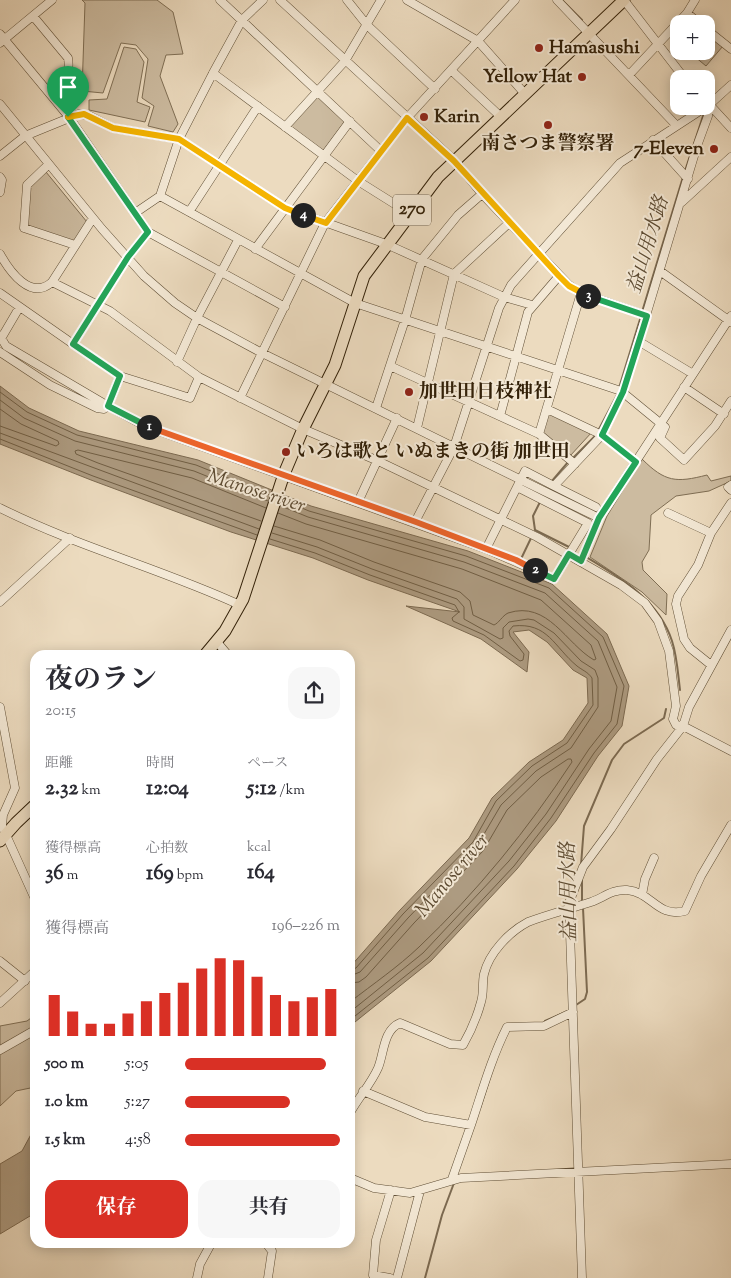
<!DOCTYPE html>
<html lang="ja">
<meta charset="utf-8">
<style>
:root{--surface:#fff;--page:#f7f7f7;--text:#2b2b33;--muted:#7c7c81;--accent:#d93025}
body{margin:0;font-family:"Sorts Mill Goudy","Noto Serif JP",serif;background:var(--page);color:var(--text);height:100vh;display:flex;flex-direction:column;font-size:19px;white-space:nowrap}
*{box-sizing:border-box;margin:0}
p{font-size:16px;color:var(--muted)}
.icon{flex:none;width:28px;height:28px;fill:none;stroke:currentColor;stroke-width:2;stroke-linecap:round;stroke-linejoin:round}
.map{position:relative;flex:1;overflow:hidden}
.details{position:absolute;left:30px;top:650px;width:325px;height:598px;display:flex;flex-direction:column;background:var(--surface);border-radius:15px;box-shadow:0 2px 12px #0003}
.details>*{flex:none}
.tools{position:absolute;left:670px;top:15px;display:grid;gap:10px}
.tools a{display:grid;place-items:center;width:45px;height:45px;border-radius:10px;background:var(--surface);box-shadow:0 2px 12px #0003;font-size:25px}
.pin{position:absolute;display:grid;place-items:center;width:42px;height:42px;color:#fff;margin:-51px -21px;border-radius:50% 50% 50% 0;rotate:-45deg;box-shadow:0 0 5px #0007}
.pin .icon{rotate:45deg}
.km{position:absolute;width:25px;height:25px;margin:-12px;border-radius:50%;background:#222;color:#fff;font-size:14px;line-height:25px;text-align:center}
.round{display:grid;place-items:center;flex:none;width:52px;height:52px;border-radius:15px;background:var(--page)}
.head{display:flex;align-items:center;justify-content:space-between;height:85px;padding:0 15px}
h1{font-size:28px;font-weight:700;line-height:38px}
.stats{display:grid;grid-template-columns:repeat(3,1fr);gap:8px;height:85px;padding:5px 15px}
.stats div{display:grid;align-content:center}
.stats b{font-size:21px;font-weight:700}
.stats small{font-size:14px;font-weight:400}
.stats p{font-size:14px}
.chart{height:140px;padding:10px 15px}
.chart p{display:flex;justify-content:space-between}
.chart svg{width:100%;height:90px;margin-top:5px;stroke:var(--accent);stroke-width:6}
.primary-button{display:flex;gap:10px;margin-top:auto;padding:10px 15px}
.primary-button a{flex:1;height:58px;border-radius:15px;background:var(--accent);color:#fff;font-size:20px;font-weight:700;line-height:58px;text-align:center}
.primary-button a+a{background:var(--page);color:var(--text)}
ul{padding:0 15px;list-style:none;font-size:16px}
li{display:grid;grid-template-columns:80px 60px 1fr;align-items:center;height:38px}
li i{height:12px;border-radius:6px;background:var(--accent)}
.map>svg:first-child{display:block}
</style>
<div class="map">
<svg width="731" height="1278" viewBox="0 0 731 1278">
<rect width="100%" height="100%" fill="#ecdbbf"/>
<filter id="stains"><feTurbulence type="fractalNoise" baseFrequency=".004" numOctaves="4"/><feColorMatrix values="0 0 0 0 .2 0 0 0 0 .09 0 0 0 0 .02 0 0 0 .5 -.17"/></filter>
<radialGradient id="worn" r=".72"><stop offset=".6" stop-color="#630" stop-opacity="0"/><stop offset="1" stop-color="#630" stop-opacity=".3"/></radialGradient>
<path fill="#ccbba0" stroke="#7f6e54" d="M82,0h75l16,12 10,42 -17,1 -6,21 18,48 -5,8 -25,-6 6,-20 -12,-8 6,-39 -12,-14 -15,-2 -18,50 -21,-2 3,-88z
M706,32l17,14 -17,20 -18,-15h18z
M124,47l12,2 8,13 -7,40 13,5 -5,15 -56,-12v-10l18,-1z
M318,96l27,25 -22,30 -33,-25z
M46,172l41,50 -14,20 -46,-15 2,-41z
M548,413l44,19 -22,24 -28,-22z
M642,459c23,23 34,24 65,16l4,6 20,-5v5l-22,10 -33,5 -25,19 -2,35 -7,12 1,8 24,24 -1,21 -24,-23 -52,-35 17,-41z
M35,1015v72l-19,4 -16,15v-80l27,-5z"/>
<path fill="#ad9b81" stroke="#7c6a51" d="M0,386l29,22 50,23 119,29 113,46 157,45 84,33 55,50 22,52 -7,40 -24,30 -42,65 -39,48 -86,92 -81,65v-59l50,-57 69,-72 23,-40 37,-36 34,-22 25,-37 -1,-25 -14,-8 -26,-28 -18,-12 -16,2 16,20 -2,20 -46,-33 -75,-33 54,6 -92,-32 -55,-22 -82,-26 -140,-52 -91,-36z
M35,1127v86l-35,21v-70l22,-13z"/>
<g fill="none" stroke-linecap="round" stroke-linejoin="round">
<path stroke="#705e44" stroke-width="1" d="M0,392l27,20 50,23 119,30 74,30
M0,400l24,18 51,23 119,30 74,30
M0,409l21,15 37,17 1,3 -3,2 -56,-20
M0,433l259,96
M0,439l93,37 164,59
M283,500l26,11 157,45 83,32 54,49 21,49 -7,38 -23,29 -43,65 -37,48 -86,92 -78,62
M281,506l27,11 156,45 81,31 53,48 19,46 -6,34 -22,28 -43,65 -37,47 -86,92 -73,59
M261,521l-163,-58 -22,-9 -1,-3 3,-1 114,28 74,30
M274,526l46,14 54,22 86,30 10,9 3,14 21,10c5,-2 8,-9 14,-12 40,-13 58,31 86,47l2,-1 -5,-14 -50,-45 -79,-31 -156,-45 -28,-11
M272,533l45,14 55,22 85,30 7,8v12l36,20 3,-1v-10l6,-6 19,-3 6,1 20,13 27,28 14,9 3,8v29l-27,41 -35,23 -35,34 -24,41 -69,72 -48,54 -10,4
M270,539l45,14 55,22 85,30 4,7 -7,6 1,3 31,14 36,26 3,-1 1,-6 -14,-18 -1,-5 4,-5c35,-4 41,21 64,40 5,4 11,6 15,12l1,27 -26,38 -35,23 -36,35 -23,41 -70,72 -47,54 -6,2
M350,983l9,-1 7,-5 48,-54 69,-72 24,-41 34,-33 27,-18h3l1,3c-44,67 -95,130 -153,185 -21,20 -46,37 -69,55"/>
<path stroke="#7c6a51" stroke-width="2" d="M562,0l20,20
M685,171l19,-58
M642,312l41,-135
M619,388l22,-72
M598,431l20,-38
M573,458l23,-23
M552,481l17,-20
M535,530l36,18
M535,530l-2,-14 7,-14
M586,557c35,21 73,43 86,84 5,15 6,33 8,49
M520,561l12,-25
M581,865l3,-39 28,-66 12,-16 40,-26 2,-9
M582,880v23
M576,1005l9,-6 2,-7 -4,-84
M545,1021l23,-10
M480,1108l10,-31
M425,1278l17,-63 12,-32"/>
<defs>
<path id="minor" d="M220,0l161,151
M280,0l175,161 27,33 87,91 12,8 66,23
M347,0l20,25 68,64
M407,0l71,41 47,53
M557,0l119,125
M624,0l61,79
M687,13l13,11
M33,16l35,42c3,18 -5,25 -18,36
M706,29l25,20
M0,34l69,83 79,115 137,75
M0,43l52,-43
M451,70l50,47
M213,73l145,108 51,32
M629,75l58,-62 8,-13
M708,103l23,25
M0,104l102,125 42,47 31,27 22,15 65,35 337,165
M285,127l60,-66 36,-61
M653,140l35,39
M0,156l25,-20 54,-22 11,2 23,12 66,11 106,69 101,36 118,53 28,8
M49,164l-22,21 -3,43 51,17
M0,177l2,3 -2,12
M160,196l195,107 266,88 44,36 -5,11 24,22 31,-34 16,-25
M682,202l49,-45
M189,212l69,-106
M135,213l25,-17 19,-57 34,-66 29,-53 21,-20
M255,249l95,-128
M0,254c10,18 31,47 52,28l41,-64
M660,271l71,51
M52,282l58,29 89,66 104,52 73,31 161,77 84,48 24,18 13,18 11,30 7,55 -3,13 3,6 7,1 48,25
M0,293l73,51 55,-87 20,-25
M0,336l6,10 102,60 12,-30
M2,337l17,-29
M640,342l53,32
M73,344l47,32 70,22 9,-21
M0,352l50,33 47,23 7,1 4,-3 37,20 341,123 68,30 34,-56 -71,-36 8,-16 29,15 48,-51 21,-43 74,-246 11,-30 1,-11
M177,362l20,-44 41,-78
M390,366l149,68 36,30
M684,387l40,27
M240,398l85,-175 82,-105 108,-118
M376,408l29,-88 17,-61 36,-44 24,-21
M547,409l55,26 34,27
M500,416l28,-104 31,-36
M417,428l37,-154 56,-52
M539,434l42,-141
M731,485l-3,2 3,3
M554,486l42,21
M358,502l39,-84
M0,508c78,39 162,61 240,97
M668,513l43,20
M415,522l39,-75 45,-139 12,-23 109,-122 89,-58 22,-20
M486,549l31,-62
M581,561l18,-43 132,-202
M0,602l70,-64
M217,642l11,13
M711,665l-21,-17 -6,-9 -8,-35 2,-8 20,-31 13,-32 20,-30
M0,707l15,81 -12,27 -1,11 33,73
M642,895l3,-16 9,-21
M0,961l25,20
M0,1003l35,-32
M0,1050l35,-20
M363,1091l62,26 46,8c11,-33 20,-66 36,-98l37,-1 29,-14
M350,1113c8,-15 21,-29 28,-45 6,-14 5,-38 22,-45l50,21 13,1c8,-14 14,-28 18,-43 3,-9 1,-19 3,-28 5,-21 25,-42 44,-52 21,-8 42,-13 63,-20 12,-4 21,-13 36,-12 25,2 30,28 58,21l16,-35 30,-51
M350,1178l24,10 36,5 51,-15 270,-14
M452,1179l19,-54
M265,1242l7,9 -4,27
M197,1278l3,-14 12,-22
M390,1278l-17,-3 3,-35 15,-50
M397,1278l23,-87
M582,1278l-13,-375 14,-36 28,-38 46,-70 26,-33 6,-19 42,-77"/>
<path id="highway" d="M205,655l20,-24 18,-32 41,-125 19,-45 32,-64 29,-89 74,-99 186,-177
M0,841l16,-18 19,-18"/>
</defs>
<use href="#minor" stroke="#604f36" stroke-width="9"/>
<use href="#highway" stroke="#322008" stroke-width="13"/>
<use href="#minor" stroke="#f3e8d5" stroke-width="8"/>
<use href="#highway" stroke="#ecdbbf" stroke-width="11"/>
</g>
<g fill="none" stroke-linecap="round" stroke-linejoin="round">
<defs>
<path id="split-1" d="M68,117l80,115 -20,25 -55,87 47,32 -12,30 41,21"/>
<path id="split-2" d="M149,427l267,95 100,38 19,10"/>
<path id="split-3" d="M535,570l19,9 15,-25 12,7 18,-43 37,-56 -34,-27 21,-43 24,-76 -59,-20"/>
<path id="split-4" d="M303,215l23,8 81,-105 47,43 105,115 10,10 19,10"/>
<path id="split-5" d="M68,117l16,-3 29,14 66,11 106,69 18,7"/>
</defs>
<use href="#split-1" stroke="#fff" stroke-width="10"/>
<use href="#split-2" stroke="#fff" stroke-width="10"/>
<use href="#split-3" stroke="#fff" stroke-width="10"/>
<use href="#split-4" stroke="#fff" stroke-width="10"/>
<use href="#split-5" stroke="#fff" stroke-width="10"/>
<use href="#split-1" stroke="#22a559" stroke-width="6"/>
<use href="#split-2" stroke="#f0652b" stroke-width="6"/>
<use href="#split-3" stroke="#22a559" stroke-width="6"/>
<use href="#split-4" stroke="#f5b400" stroke-width="6"/>
<use href="#split-5" stroke="#f5b400" stroke-width="6"/>
</g>
<g fill="#8f2418" stroke="#f3e8d5" stroke-width="2">
<circle cx="539" cy="48" r="5"/>
<circle cx="582" cy="77" r="5"/>
<circle cx="424" cy="117" r="5"/>
<circle cx="548" cy="125" r="5"/>
<circle cx="714" cy="149" r="5"/>
<circle cx="409" cy="392" r="5"/>
<circle cx="286" cy="452" r="5"/>
</g>
<g text-anchor="middle" dominant-baseline="central" stroke-width="4" stroke-linejoin="round" paint-order="stroke">
<rect fill="#f3e8d5" stroke="#6c5c46" stroke-width="1" x="393" y="194.5" width="38" height="31" rx="4"/>
<g font-size="18" font-weight="bold" fill="#322008">
<text x="412" y="210">270</text>
</g>
<g font-size="19" font-weight="bold" fill="#322008" stroke="#f3e8d5" text-anchor="start">
<text x="549" y="48">Hamasushi</text>
<text x="572" y="77" text-anchor="end">Yellow Hat</text>
<text x="434" y="117">Karin</text>
<text x="548" y="144" text-anchor="middle">南さつま警察署</text>
<text x="704" y="149" text-anchor="end">7-Eleven</text>
<text x="419" y="392">加世田日枝神社</text>
<text x="296" y="452">いろは歌と いぬまきの街 加世田</text>
</g>
<g font-size="20" font-style="italic" fill="#5d4b32" stroke="#f3e8d5">
<text transform="translate(649 245) rotate(-73)">益山用水路</text>
<text transform="translate(256 492) rotate(18)">Manose river</text>
<text transform="translate(453 876) rotate(-50)">Manose river</text>
<text transform="translate(570 892) rotate(-91)">益山用水路</text>
</g>
</g>
<rect width="100%" height="100%" filter="url(#stains)"/>
<rect width="100%" height="100%" fill="url(#worn)"/>
</svg>
<div class="tools">
<a>+</a>
<a>−</a>
</div>
<div class="pin" style="left:68px;top:117px;background:#1e9e55"><svg class="icon" aria-label="arrive" viewBox="0 0 24 24"><path d="M6 21V4h12l-3 4 3 4H6"/></svg></div>
<b class="km" style="left:149px;top:427px">1</b>
<b class="km" style="left:535px;top:570px">2</b>
<b class="km" style="left:588px;top:296px">3</b>
<b class="km" style="left:303px;top:215px">4</b>
<section class="details">
<div class="head"><div><h1>夜のラン</h1><p>20:15</p></div><a class="round"><svg class="icon" aria-label="share" viewBox="0 0 24 24"><path d="M12 15V3M7 8l5-5 5 5M5 13v7h14v-7"/></svg></a></div>
<div class="stats">
<div><p>距離</p><b>2.32<small> km</small></b></div>
<div><p>時間</p><b>12:04</b></div>
<div><p>ペース</p><b>5:12<small> /km</small></b></div>
</div>
<div class="stats">
<div><p>獲得標高</p><b>36<small> m</small></b></div>
<div><p>心拍数</p><b>169<small> bpm</small></b></div>
<div><p>kcal</p><b>164</b></div>
</div>
<div class="chart"><p><span>獲得標高</span>196–226 m</p>
<svg viewBox="0 0 160 44" preserveAspectRatio="none"><path d="M5 44V24M15 44V32M25 44V38M35 44V38M45 44V33M55 44V27M65 44V23M75 44V18M85 44V11M95 44V6M105 44V7M115 44V15M125 44V24M135 44V27M145 44V25M155 44V21"/></svg>
</div>
<ul>
<li><b>500 m</b>5:05<i style="width:91%"></i></li>
<li><b>1.0 km</b>5:27<i style="width:68%"></i></li>
<li><b>1.5 km</b>4:58<i style="width:100%"></i></li>
</ul>
<div class="primary-button"><a>保存</a><a>共有</a></div>
</section>
</div>
